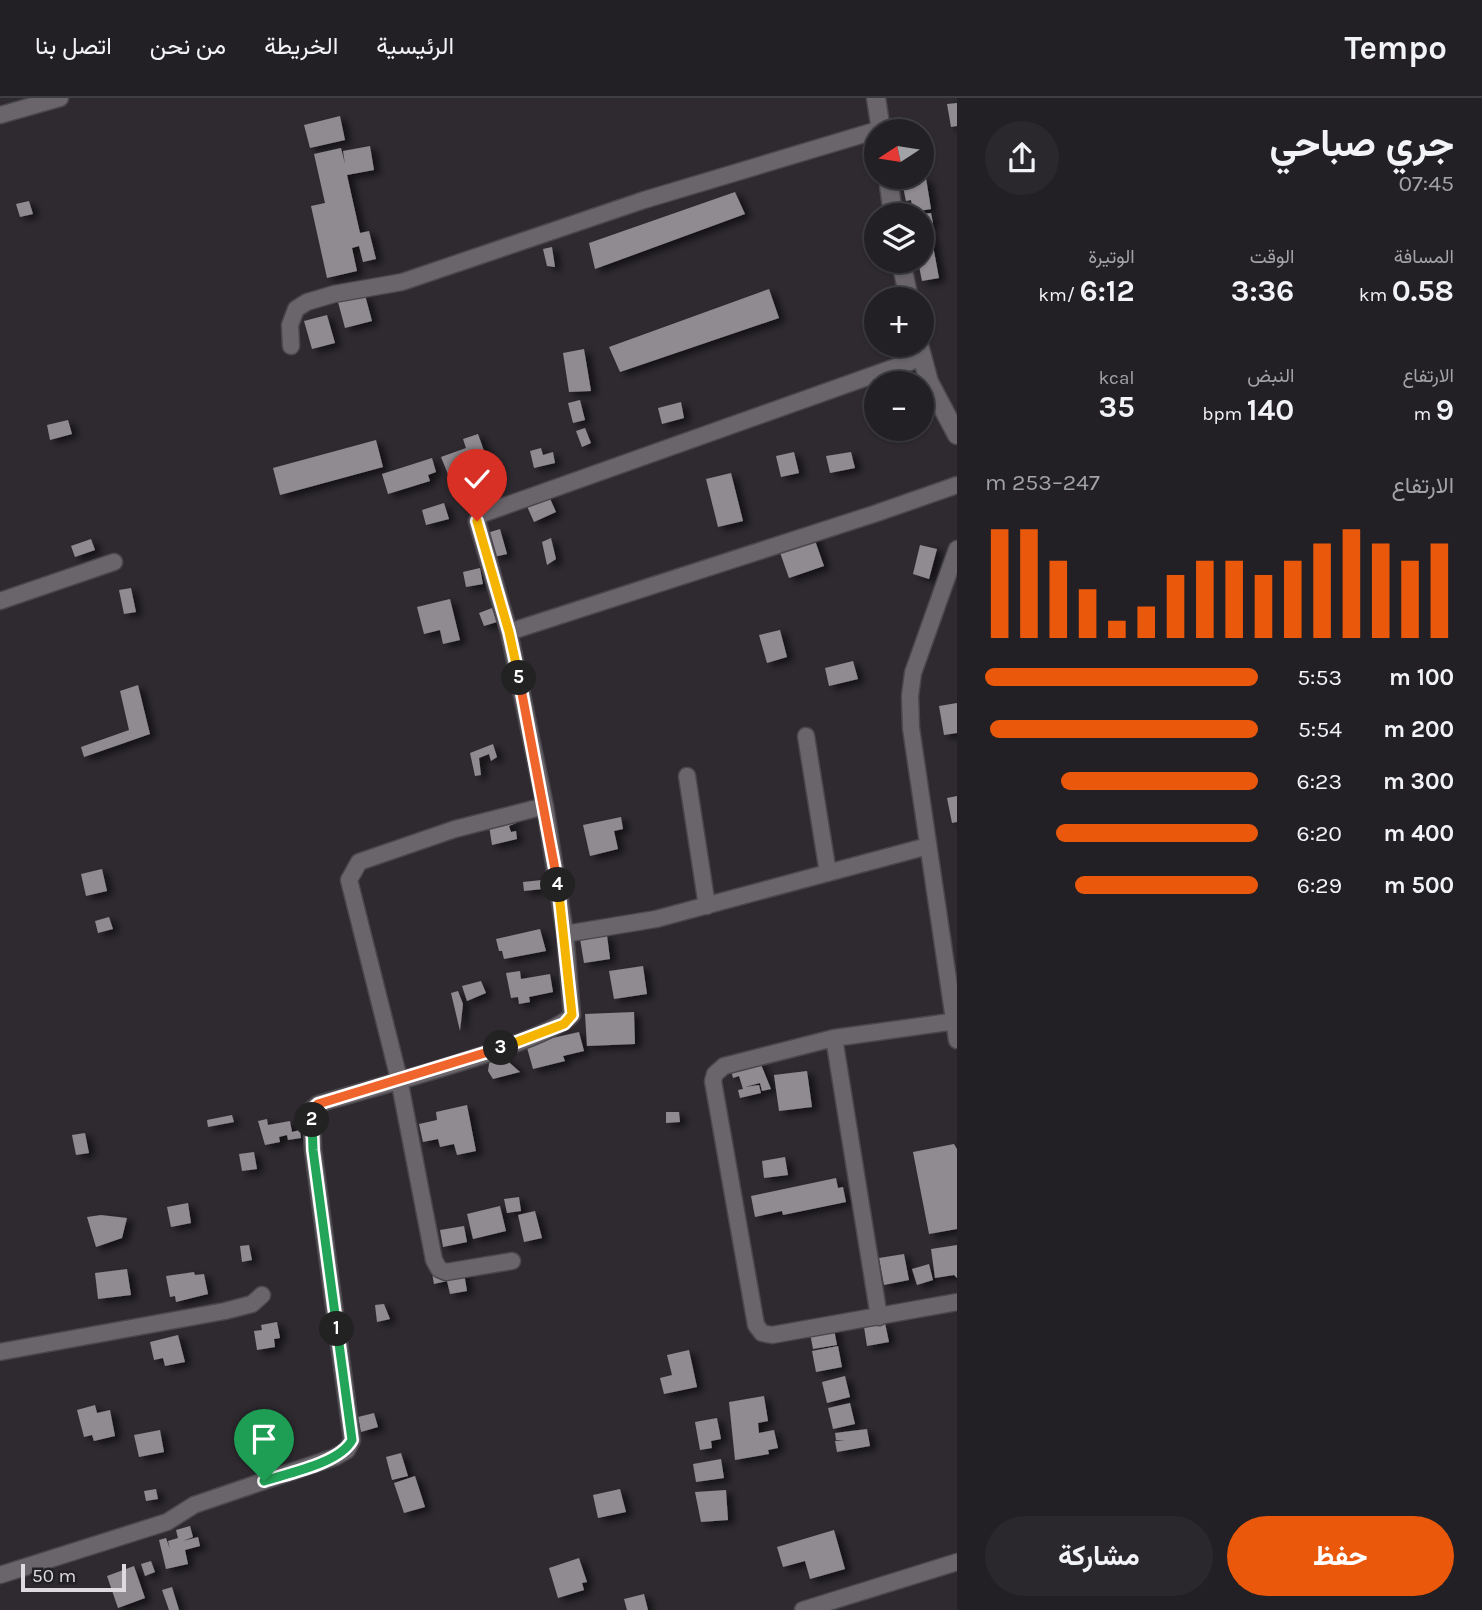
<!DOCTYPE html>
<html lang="ar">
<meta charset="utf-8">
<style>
:root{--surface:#222024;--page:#2a282c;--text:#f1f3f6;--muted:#a2a3a6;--line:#3f3e41;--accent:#ea580c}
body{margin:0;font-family:Karla,Vazirmatn,sans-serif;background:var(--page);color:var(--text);direction:rtl;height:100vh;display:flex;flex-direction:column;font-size:26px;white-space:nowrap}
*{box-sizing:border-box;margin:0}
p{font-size:23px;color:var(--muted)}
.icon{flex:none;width:38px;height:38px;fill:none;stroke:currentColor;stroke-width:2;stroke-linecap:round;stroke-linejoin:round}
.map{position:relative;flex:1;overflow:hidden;direction:ltr}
.drawer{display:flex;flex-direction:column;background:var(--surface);width:525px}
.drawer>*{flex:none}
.needle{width:46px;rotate:258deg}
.fabs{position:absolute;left:864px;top:21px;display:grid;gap:14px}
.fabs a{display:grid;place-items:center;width:70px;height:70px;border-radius:50%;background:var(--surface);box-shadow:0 2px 5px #0004,0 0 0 2px var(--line);font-size:35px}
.scale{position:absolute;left:21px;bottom:18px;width:105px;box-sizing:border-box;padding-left:7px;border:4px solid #dddbdf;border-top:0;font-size:19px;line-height:24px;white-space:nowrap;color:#dddbdf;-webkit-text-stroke:5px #242126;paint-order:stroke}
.pin{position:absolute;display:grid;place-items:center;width:60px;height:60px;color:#fff;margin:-72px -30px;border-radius:50% 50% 50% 0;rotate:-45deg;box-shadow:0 0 7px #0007}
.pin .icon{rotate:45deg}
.km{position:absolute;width:35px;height:35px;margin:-18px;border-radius:50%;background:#222;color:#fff;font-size:19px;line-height:35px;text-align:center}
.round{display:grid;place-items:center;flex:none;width:74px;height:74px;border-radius:37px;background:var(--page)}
.summary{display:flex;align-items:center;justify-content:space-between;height:119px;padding:0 28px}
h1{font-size:38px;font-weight:700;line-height:52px}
.metrics{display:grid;grid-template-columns:repeat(3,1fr);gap:10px;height:119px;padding:7px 28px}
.metrics div{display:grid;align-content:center}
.metrics b{font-size:30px;font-weight:700}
.metrics small{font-size:19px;font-weight:400}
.metrics p{font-size:19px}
.chart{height:196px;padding:14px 28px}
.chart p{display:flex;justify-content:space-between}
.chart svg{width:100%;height:126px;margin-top:7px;stroke:var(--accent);stroke-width:6}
.action{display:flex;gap:14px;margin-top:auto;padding:14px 28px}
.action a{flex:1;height:80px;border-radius:42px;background:var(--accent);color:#fff;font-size:28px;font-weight:700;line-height:80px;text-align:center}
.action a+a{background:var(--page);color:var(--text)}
ul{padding:0 28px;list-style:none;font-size:23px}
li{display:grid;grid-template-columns:112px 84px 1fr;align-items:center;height:52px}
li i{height:18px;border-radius:9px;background:var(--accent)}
header{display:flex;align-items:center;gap:42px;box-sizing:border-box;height:98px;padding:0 35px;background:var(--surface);border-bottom:2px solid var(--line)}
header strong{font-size:33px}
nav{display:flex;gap:38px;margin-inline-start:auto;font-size:24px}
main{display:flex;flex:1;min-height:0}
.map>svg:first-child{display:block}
</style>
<header>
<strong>Tempo</strong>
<nav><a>الرئيسية</a><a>الخريطة</a><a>من نحن</a><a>اتصل بنا</a></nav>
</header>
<main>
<section class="drawer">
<div class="summary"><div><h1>جري صباحي</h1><p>07:45</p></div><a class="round"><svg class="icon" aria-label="share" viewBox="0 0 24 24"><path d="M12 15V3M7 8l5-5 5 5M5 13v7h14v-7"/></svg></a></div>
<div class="metrics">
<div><p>المسافة</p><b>0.58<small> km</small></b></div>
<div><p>الوقت</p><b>3:36</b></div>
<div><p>الوتيرة</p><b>6:12<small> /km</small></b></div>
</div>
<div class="metrics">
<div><p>الارتفاع</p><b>9<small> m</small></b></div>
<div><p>النبض</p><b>140<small> bpm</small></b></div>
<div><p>kcal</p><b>35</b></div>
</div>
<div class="chart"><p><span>الارتفاع</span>247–253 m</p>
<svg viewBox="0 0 160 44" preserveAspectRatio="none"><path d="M5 44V6M15 44V6M25 44V17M35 44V27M45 44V38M55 44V33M65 44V22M75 44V17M85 44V17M95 44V22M105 44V17M115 44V11M125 44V6M135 44V11M145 44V17M155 44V11"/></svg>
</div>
<ul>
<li><b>100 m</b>5:53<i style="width:100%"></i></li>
<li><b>200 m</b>5:54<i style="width:98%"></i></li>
<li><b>300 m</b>6:23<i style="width:72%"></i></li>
<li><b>400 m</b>6:20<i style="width:74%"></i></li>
<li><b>500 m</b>6:29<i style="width:67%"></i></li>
</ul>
<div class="action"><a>حفظ</a><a>مشاركة</a></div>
</section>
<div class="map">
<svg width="957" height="1512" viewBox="0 0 957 1512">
<defs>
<filter id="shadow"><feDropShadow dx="6" dy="3.5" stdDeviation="3.5" flood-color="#0009"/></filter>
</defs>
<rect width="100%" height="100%" fill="#2e2a30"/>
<path fill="#8f8b91" filter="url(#shadow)" d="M957,5v23l-6,1 -4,-23z
M340,18l5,24 -35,8 -6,-23z
M370,48l4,24 -27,5 13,58 9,-2 7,28 -13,3 -4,-16 -7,2 5,23 -30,7 -16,-72 14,-3 -11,-49 27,-6 4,16 -2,-13z
M926,80l5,31 -18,3 -2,-12 -5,1 -4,-19z
M735,94l10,22 -150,55 -6,-26z
M29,103l4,13 -13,3 -4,-13z
M931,115l2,10 -4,1 10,54 -17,3 -4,-20h4v-47z
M552,149l3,20 -8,-1 -4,-17z
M769,191l10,29 -159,54 -11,-25z
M365,197l7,26 -27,7 -7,-26z
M327,217l8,28 -23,6 -8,-28z
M584,251l7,42 -22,1 -6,-39z
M904,266l7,15 -23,4 -4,-10z
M580,302l5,20 -12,3 -5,-20z
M681,304l3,16 -22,6 -4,-16z
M68,322l4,14 -22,6 -3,-15z
M585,330l6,15 -9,4 -6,-16z
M478,336l16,45 -14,5 -3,-9 -25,9 -11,-27 25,-9 -3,-9z
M376,342l7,27 -103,28 -7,-27z
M541,350l2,7 10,-3 2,11 -21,5 -4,-17z
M794,354l5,21 -18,4 -5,-21z
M851,354l4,16 -25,5 -4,-17z
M432,360l4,14 -8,3 2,6 -42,13 -6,-20z
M731,375l12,48 -25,6 -12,-48z
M548,396l8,18 -22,10 -8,-18z
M444,405l5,16 -23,6 -4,-15z
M500,431l7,25 -13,3 -7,-24z
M812,434l12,34 -35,12 -12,-34z
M551,440l5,21 -9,6 -5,-23z
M91,441l4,11 -20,7 -4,-11z
M920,447l17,4 -8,30 -16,-5z
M480,470l3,16 -17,3 -3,-15z
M131,490l5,24 -12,2 -5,-24z
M450,501l10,41 -17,4 -3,-14 -16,4 -7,-27z
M492,510l5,14 -13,4 -5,-13z
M780,532l7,27 -20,6 -8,-28z
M853,563l5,18 -29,7 -4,-18z
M138,587l12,49 -66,23 -3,-10 48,-17 -9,-39z
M957,605v30l-13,2 -5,-29z
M493,646l4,13 -6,4 -2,-7 -10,4 2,17 -6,1 -5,-23z
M957,698v26l-5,1 -5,-25z
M621,719l2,12 -9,2 4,18 -28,7 -7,-31z
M516,720v5l-7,3 2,6 5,-1 1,8 -25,6 -3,-19z
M102,771l5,22 -21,5 -5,-22z
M542,782l1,9 -19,2 -1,-9z
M109,819l4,12 -15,4 -3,-12z
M540,831l6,22 -42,8 -2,-8h-3l-3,-12z
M607,837l3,24 -26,4 -4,-24z
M643,868l4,28 -33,5 -5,-28z
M520,873l1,8 29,-5 3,18 -24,5 1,5 -11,2 -1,-7 -7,1 -5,-25z
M481,883l5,12 -19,8 -5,-15z
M458,893l5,13 -3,27 -9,-38z
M634,914l1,32 -48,2 -2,-32z
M579,934l5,19 -21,5 2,5 -32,8 -7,-25z
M502,958l18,16 -27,7 -5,-8 2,-14 8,2z
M728,959l32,5 11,27 -9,2 -2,-8 -15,4 14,-2 2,8 -21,5 -2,-8 5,-1 -4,-13 -6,2z
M807,973l5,36 -33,4 -5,-36z
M467,1007l9,46 -19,4 -3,-11 -14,3 -2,-8 -15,3 -4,-18 18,-4 -1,-8z
M666,1014h13l1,10 -14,1z
M232,1017l2,7 -26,5 -1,-7z
M267,1021l1,6 22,-4 2,11 8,-2 1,8 -13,2 -1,-5 -8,2 1,5 -15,3 -7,-24z
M85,1035l4,20 -13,2 -4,-20z
M954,1046l3,5v80l-28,5 -16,-82z
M254,1054l3,17 -15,2 -3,-17z
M785,1059l3,18 -24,3 -2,-17z
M836,1080l2,10 5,-1 3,15 -63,13 -1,-4 -27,6 -4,-21z
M519,1099l2,14 -14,2 -3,-14z
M188,1105l3,20 -20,4 -4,-20z
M500,1108l6,25 -33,8 -6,-25z
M535,1113l7,27 -18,4 -6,-27z
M101,1117l26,3 -5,20 -26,9 -9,-30z
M464,1128l3,16 -24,5 -3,-17z
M249,1147l3,15 -10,2 -2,-16z
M957,1147v33l-3,-3 -19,3 -4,-29z
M904,1156l5,26 -25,5 -5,-27z
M462,1163l5,30 -17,3 -3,-13 -13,3 -3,-17z
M929,1166l4,16 -16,5 -5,-16z
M127,1171l4,26 -33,4 -3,-26z
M194,1174l1,3 9,-1 4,20 -32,8 -1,-6 -5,1 -4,-21z
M384,1206l6,15 -13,3 -2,-17z
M277,1224l3,16 -6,1 1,8 -18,3 -3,-19 8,-1 -1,-5z
M885,1225l4,19 -22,4 -3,-19z
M833,1226l4,21 -24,4 -4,-21z
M178,1237l7,27 -20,4 -2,-8 -9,2 -4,-18z
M838,1248l4,21 -26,5 -4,-21z
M689,1252l8,37 -33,7 -4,-16 12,-3 -5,-20z
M845,1278l5,21 -23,6 -5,-21z
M764,1298l4,25 -10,2 1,10 15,-3 4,18 -10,2 1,4 -34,6 -6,-58z
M850,1305l5,21 -22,5 -5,-21z
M95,1307l2,8 13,-3 5,26 -21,5 -2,-6 -8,2 -7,-27z
M374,1315l4,14 -17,5 -3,-15z
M717,1320l4,21 -10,2 1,7 -12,2 -5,-28z
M867,1331l3,17 -33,6 -2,-11 10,-1h-9l-1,-7z
M160,1332l4,22 -25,5 -5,-22z
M277,1340l5,16 -23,6 -2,-7 7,-2 -3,-9z
M401,1355l7,23 -16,4 -6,-23z
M721,1361l3,19 -28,4 -3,-18z
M415,1378l10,31 -21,6 -10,-30z
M156,1391l2,10 -12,2 -2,-10z
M620,1391l6,23 -28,6 -5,-23z
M726,1392l2,30 -27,2 -6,-30z
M190,1428l3,11 -10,4 15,-4 2,9 -15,4 3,14 -22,5 -7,-29 7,-2 4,11 -2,-8 10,-3 -2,-8z
M834,1432l11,39 -35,10 -5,-18 -22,6 -6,-20z
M579,1460l8,24 -5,1 2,7 -26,8 -9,-30z
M151,1463l4,11 -10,4 -4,-12z
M134,1468l11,32 -27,10 -11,-32z
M172,1489l7,23h-10l-7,-20z
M644,1496l4,16h-21l-3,-11z"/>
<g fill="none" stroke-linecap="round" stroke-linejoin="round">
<defs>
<path id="minor" d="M0,17l60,-17
M291,248l-1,-21 6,-16 11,-7 27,-8 68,-12 242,-82 237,-71
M921,260l-439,156 -5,7 32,111 365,-118 83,-29
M957,451l-44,124 -3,23 1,32 46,312
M0,503l114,-39
M806,638l22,137
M687,678l20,130
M565,836l91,-15 272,-73
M957,923l-123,17 -110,28 -9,8 -2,7 43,244 6,8 10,2 185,-33
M834,940l45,279
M512,1163l-66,11 -7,-3 -5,-9 -35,-181 -50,-199 10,-18 96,-33 90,-23
M0,1254l225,-41 27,-7 10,-9
M0,1477l167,-53 27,-17 141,-48 12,-7 5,-10 -39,-290 -2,-40 7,-6c46,-14 229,-61 254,-89l-7,-81 -20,-128 -36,-174
M803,1512l154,-48"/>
<path id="tertiary" d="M876,0l5,33
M888,79l5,38
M901,163l8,38
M919,247l10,37 28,53"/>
</defs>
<use href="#minor" stroke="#4a474c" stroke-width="19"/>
<use href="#tertiary" stroke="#4a474c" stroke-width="21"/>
<use href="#minor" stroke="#69656b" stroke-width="16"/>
<use href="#tertiary" stroke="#69656b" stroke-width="18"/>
</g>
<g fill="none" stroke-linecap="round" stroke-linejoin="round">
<defs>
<path id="split-1" d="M264,1383c25,-8 76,-18 88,-41l-15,-111"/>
<path id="split-2" d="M312,1022l1,30 24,179"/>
<path id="split-3" d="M312,1022l-1,-10 7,-6 183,-56"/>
<path id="split-4" d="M501,950l63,-24 8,-9 -14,-130"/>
<path id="split-5" d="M519,580l39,207"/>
<path id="split-6" d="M477,423l32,111 10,46"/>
</defs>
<use href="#split-1" stroke="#fff" stroke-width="14"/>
<use href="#split-2" stroke="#fff" stroke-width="14"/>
<use href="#split-3" stroke="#fff" stroke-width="14"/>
<use href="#split-4" stroke="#fff" stroke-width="14"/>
<use href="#split-5" stroke="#fff" stroke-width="14"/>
<use href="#split-6" stroke="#fff" stroke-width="14"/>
<use href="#split-1" stroke="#22a559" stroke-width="9"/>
<use href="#split-2" stroke="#22a559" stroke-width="9"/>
<use href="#split-3" stroke="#f0652b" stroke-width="9"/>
<use href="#split-4" stroke="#f5b400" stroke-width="9"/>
<use href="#split-5" stroke="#f0652b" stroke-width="9"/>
<use href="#split-6" stroke="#f5b400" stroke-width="9"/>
</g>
</svg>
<div class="fabs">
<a><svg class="needle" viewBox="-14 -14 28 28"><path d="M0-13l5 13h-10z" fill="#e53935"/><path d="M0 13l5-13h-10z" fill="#a2a3a6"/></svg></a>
<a><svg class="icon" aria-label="layers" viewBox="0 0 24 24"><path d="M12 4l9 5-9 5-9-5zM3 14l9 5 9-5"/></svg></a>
<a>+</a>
<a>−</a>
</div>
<div class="scale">50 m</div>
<div class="pin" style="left:264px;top:1383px;background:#1e9e55"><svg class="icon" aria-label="arrive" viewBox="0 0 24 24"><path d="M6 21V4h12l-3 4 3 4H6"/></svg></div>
<div class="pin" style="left:477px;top:423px;background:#d93025"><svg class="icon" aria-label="check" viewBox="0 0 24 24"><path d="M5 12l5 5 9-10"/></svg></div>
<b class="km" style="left:337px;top:1231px">1</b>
<b class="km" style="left:312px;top:1022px">2</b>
<b class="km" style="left:501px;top:950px">3</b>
<b class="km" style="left:558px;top:787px">4</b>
<b class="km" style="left:519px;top:580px">5</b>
</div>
</main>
